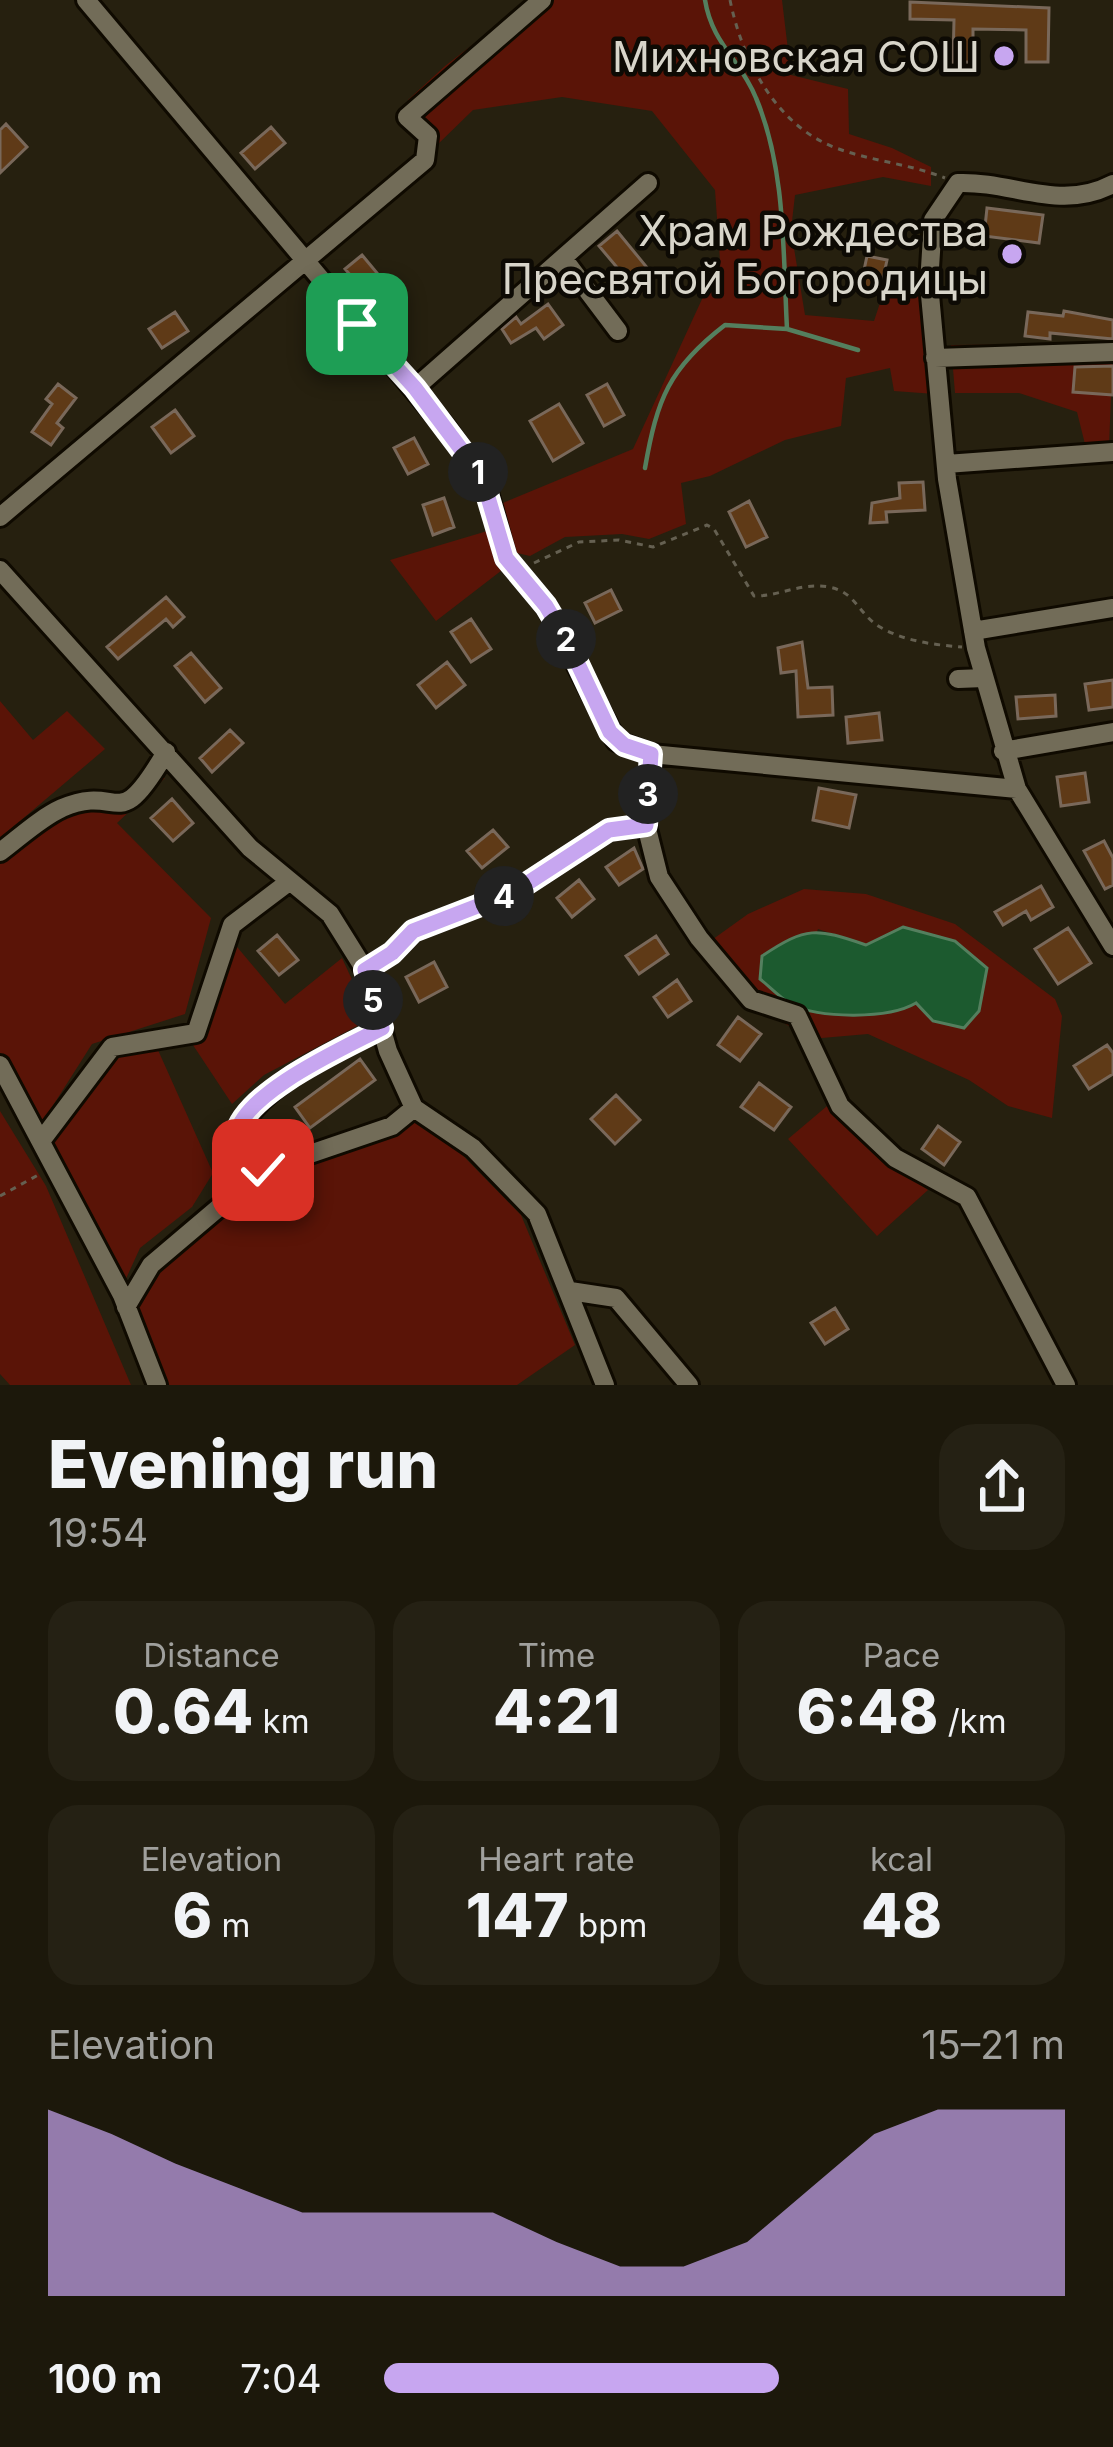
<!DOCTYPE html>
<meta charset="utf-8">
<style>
:root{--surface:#1c180b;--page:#252114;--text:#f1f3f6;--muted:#a0a09d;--accent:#c7a6f0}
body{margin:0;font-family:Inter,sans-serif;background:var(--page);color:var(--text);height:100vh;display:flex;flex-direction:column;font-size:45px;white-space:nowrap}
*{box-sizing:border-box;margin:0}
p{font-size:39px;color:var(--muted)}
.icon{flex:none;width:66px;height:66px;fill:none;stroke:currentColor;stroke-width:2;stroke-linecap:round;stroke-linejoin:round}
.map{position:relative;height:1385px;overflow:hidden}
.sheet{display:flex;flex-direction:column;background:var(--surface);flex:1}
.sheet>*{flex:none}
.pin{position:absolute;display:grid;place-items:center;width:102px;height:102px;color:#fff;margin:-51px;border-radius:24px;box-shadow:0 6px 18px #0006}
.km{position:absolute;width:60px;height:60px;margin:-30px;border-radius:50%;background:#222;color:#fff;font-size:33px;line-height:60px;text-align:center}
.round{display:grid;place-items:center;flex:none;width:126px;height:126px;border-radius:36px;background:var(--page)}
.head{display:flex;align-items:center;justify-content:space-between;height:204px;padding:0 48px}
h1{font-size:66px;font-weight:800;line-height:90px}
.stats{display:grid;grid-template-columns:repeat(3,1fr);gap:18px;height:204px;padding:12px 48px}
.stats div{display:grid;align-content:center;border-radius:30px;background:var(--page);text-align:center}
.stats b{font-size:60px;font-weight:800}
.stats small{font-size:33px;font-weight:400}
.stats p{font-size:33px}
.chart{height:336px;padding:24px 48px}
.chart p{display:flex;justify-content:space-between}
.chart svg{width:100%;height:216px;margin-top:12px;fill:var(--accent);opacity:.7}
ul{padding:0 48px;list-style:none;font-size:39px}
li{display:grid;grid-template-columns:192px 144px 1fr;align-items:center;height:90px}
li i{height:30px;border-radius:15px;background:var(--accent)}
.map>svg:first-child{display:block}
</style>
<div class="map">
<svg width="1113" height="1385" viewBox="0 0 1113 1385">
<rect width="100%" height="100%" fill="#26200f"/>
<path fill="#5a1407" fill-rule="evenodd" d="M531,0h251l9,75 57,14 1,45 43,14 39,19v19l-48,-9 -88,18 -4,35 14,85 69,6 10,-30 38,-6 13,109 -41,-3 -4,-23 -44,10 -5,48 -56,14 -75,36 -29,7 5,41 -37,15 -27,-5 -57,3 -35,19 -13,-3 -19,-48 135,-56 87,-189 -5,-70 -63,-79 -90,-14 -89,13 -37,36 -28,-46 37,-34z
M1113,344l-4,103 -23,1 -9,-36 -58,-19h-64l-4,-48z
M494,529l12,38 -70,54 -46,-61z
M0,701l33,39 34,-29 38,38 -105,89z
M151,778h14l-48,45 94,95 -26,96 -93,30 -52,82 -40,-59v-216l57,-45 54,2z
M804,889l62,5 89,30 100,75 7,17 -10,102 -44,-12 -39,-26 -101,-46 -58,5 -39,-24 -62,-73 39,-28zM903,927l13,76c-37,21 -83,9 -124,2l26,-76 48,16z
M227,935l58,69 57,-46 12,26 3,42 -93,49 -32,29 -43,-65z
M120,1047l38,3 55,123 -21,34 -52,41 -21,46 -74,-153z
M833,1101l39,51 56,38 -51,46 -89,-97z
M0,1111l46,75 85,199h-121l-10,-11z
M401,1118l35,10 85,87 54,130 -58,40h-356l-26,-86 23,-45 97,-74z"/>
<path fill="#1c5a2f" stroke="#547f5e" stroke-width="3" d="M903,927l52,14 32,27 -8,43 -15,17 -31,-7 -17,-18c-27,16 -96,16 -125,1 -11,-6 -22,-18 -31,-25l2,-23c45,-30 54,-28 104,-11z"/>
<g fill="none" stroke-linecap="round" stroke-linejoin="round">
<path stroke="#547f5e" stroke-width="4.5" d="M705,0c7,44 36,60 51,98 30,71 27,156 31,231l71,21
M645,468c12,-69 24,-100 80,-143l62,4"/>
</g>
<path fill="#5f3a17" stroke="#79685a" stroke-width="3" d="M910,2l139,6 -1,54h-22v-32l-53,-1v33h-20l1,-42 -44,-1z
M6,124l21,23 -27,26v-43z
M271,127l14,16 -30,26 -14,-16z
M987,208l56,7 -4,28 -55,-7z
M617,231l32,39 -18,14 -32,-38z
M362,255l20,24 -17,13 -20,-23z
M867,256l20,4 -7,33 -20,-4z
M548,304l15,21 -19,14 -8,-11 -25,15 -9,-14 14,-12 5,7z
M1064,311l49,9v19l-63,-6v6l-25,-3 3,-24 35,4z
M175,312l13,19 -26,17 -13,-19z
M1113,366v29l-40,-3 2,-25z
M58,384l18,14 -19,25 6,5 -12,17 -19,-13 20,-28 -6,-5z
M607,384l17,31 -20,11 -17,-31z
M559,404l24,39 -30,18 -23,-40z
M175,410l19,26 -23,17 -19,-26z
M414,438l14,26 -20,10 -14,-26z
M923,482l2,28 -39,2 1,10 -17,1 2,-20 28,-5 -1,-15z
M444,498l10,29 -21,8 -10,-30z
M749,501l18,36 -21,10 -17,-35z
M611,590l10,20 -26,13 -10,-20z
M166,597l18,20 -11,10 -7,-8 -48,40 -11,-12z
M471,619l20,30 -20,13 -20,-30z
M802,642l6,46 24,-1 1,28 -35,2 -2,-46 -15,2 -3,-25z
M191,653l30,35 -16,14 -30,-36z
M447,662l18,23 -29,23 -18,-23z
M1113,680v27l-24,3 -4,-26z
M1055,695l1,21 -38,3 -2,-22z
M879,713l3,27 -34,3 -2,-26z
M230,730l13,13 -31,29 -12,-14z
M1085,773l4,29 -28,4 -4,-29z
M819,788l37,7 -7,33 -36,-8z
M172,799l21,24 -20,18 -22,-23z
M493,830l15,17 -26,21 -15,-17z
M1104,841l9,17v27l-8,4 -21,-38z
M634,848l9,21 -24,16 -13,-18z
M579,880l15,19 -22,18 -15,-19z
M1041,886l12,21 -22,13 -5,-9 -23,14 -8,-13z
M1068,928l23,35 -33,21 -23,-35z
M277,935l21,25 -19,15 -21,-24z
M656,936l12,18 -29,20 -13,-18z
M434,962l13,25 -28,15 -13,-25z
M677,980l14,21 -23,16 -14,-20z
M738,1017l23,17 -21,27 -22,-16z
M1107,1045l6,8v21l-24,15 -15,-23z
M360,1059l15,21 -65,48 -15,-21z
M759,1083l32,24 -17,23 -33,-23z
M616,1095l24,25 -25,24 -24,-25z
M938,1126l22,16 -16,23 -22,-16z
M835,1308l13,21 -23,15 -14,-21z"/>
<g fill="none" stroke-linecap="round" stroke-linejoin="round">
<defs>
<path id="minor" d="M86,0l361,429 39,56 20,73 40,48 70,135 35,13 366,35
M1113,184c-53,28 -100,-3 -155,-1l-25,37 -4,64 18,195 29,169 41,141 96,157
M563,258l55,73
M935,358l178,-6
M415,388l233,-205
M946,464l167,-12
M0,517l425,-357 3,-24 -21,-19 135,-117
M0,570l250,278 80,66 35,56 23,81 26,57 59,40 64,66 68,171
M973,631l140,-23
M958,679l26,-1
M1003,751l110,-19
M651,754l-5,71 13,52 40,61 52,62 46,15 43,91 55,52 72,39 99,188
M0,852c19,-14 40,-34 62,-44 61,-26 53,31 104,-56
M365,970l27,-17 21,-22 101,-39 95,-62 37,-5
M0,1065l122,230 35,90
M41,1141l71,-94 84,-14 36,-108 58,-44
M251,1180l-15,-44c27,-56 95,-81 146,-108
M570,1291l46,7 73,87
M126,1307l25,-42 112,-95 129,-44 22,-18"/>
</defs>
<use href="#minor" stroke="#0f0a00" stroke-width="24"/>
<path stroke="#656051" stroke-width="3" stroke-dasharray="6 6" stroke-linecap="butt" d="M730,0c12,59 45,125 106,148 35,13 74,16 109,30
M534,563l45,-21 40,-2 34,7 54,-22 7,4 40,67c27,0 47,-14 75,-9 27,5 29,27 51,40 23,14 55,18 82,20
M0,1196l40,-22"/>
<use href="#minor" stroke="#726c58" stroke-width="18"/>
</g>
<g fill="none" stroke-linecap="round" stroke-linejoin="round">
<defs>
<path id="route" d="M263,1170l-12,10c-6,-13 -17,-31 -15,-45 8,-43 110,-88 146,-107l-17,-58 27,-17 21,-22 101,-39 95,-62 37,-5 5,-71 -27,-9 -14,-13 -41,-87 -23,-39 -40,-48 -24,-81 -67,-89 -58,-64"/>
</defs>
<use href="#route" stroke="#fff" stroke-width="24"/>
<use href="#route" stroke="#c7a6f0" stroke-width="15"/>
</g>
<g fill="#c7a6f0" stroke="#0d0a04" stroke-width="4.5">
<circle cx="1004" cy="56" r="12"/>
<circle cx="1012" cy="254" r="12"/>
</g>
<g text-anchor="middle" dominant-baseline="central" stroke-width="9" stroke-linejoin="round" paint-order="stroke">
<g font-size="42" fill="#d8d5ca" stroke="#0d0a04" text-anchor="end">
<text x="980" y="56">Михновская СОШ</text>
<text x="988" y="230">Храм Рождества<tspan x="988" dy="48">Пресвятой Богородицы</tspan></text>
</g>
</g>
</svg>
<div class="pin" style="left:357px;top:324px;background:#1e9e55"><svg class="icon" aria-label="arrive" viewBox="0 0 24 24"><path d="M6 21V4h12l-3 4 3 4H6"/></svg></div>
<div class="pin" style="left:263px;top:1170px;background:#d93025"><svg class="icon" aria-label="check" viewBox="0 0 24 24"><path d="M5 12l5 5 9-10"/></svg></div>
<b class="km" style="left:478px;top:472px">1</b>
<b class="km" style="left:566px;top:639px">2</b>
<b class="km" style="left:648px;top:794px">3</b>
<b class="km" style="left:504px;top:896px">4</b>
<b class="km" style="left:373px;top:1000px">5</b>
</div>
<section class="sheet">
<div class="head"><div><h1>Evening run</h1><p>19:54</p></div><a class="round"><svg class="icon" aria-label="share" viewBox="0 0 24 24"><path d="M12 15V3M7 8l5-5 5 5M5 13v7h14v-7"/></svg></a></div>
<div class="stats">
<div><p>Distance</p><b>0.64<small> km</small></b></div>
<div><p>Time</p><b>4:21</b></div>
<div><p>Pace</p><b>6:48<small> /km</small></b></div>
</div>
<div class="stats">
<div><p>Elevation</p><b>6<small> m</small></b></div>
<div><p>Heart rate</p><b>147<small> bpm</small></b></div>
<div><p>kcal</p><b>48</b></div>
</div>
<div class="chart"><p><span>Elevation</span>15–21 m</p>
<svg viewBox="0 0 160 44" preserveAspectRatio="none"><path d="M0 44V6L10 11L20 17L30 22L40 27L50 27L60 27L70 27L80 33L90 38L100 38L110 33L120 22L130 11L140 6L150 6L160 6V44z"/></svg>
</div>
<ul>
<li><b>100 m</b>7:04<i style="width:58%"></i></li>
</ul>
</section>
